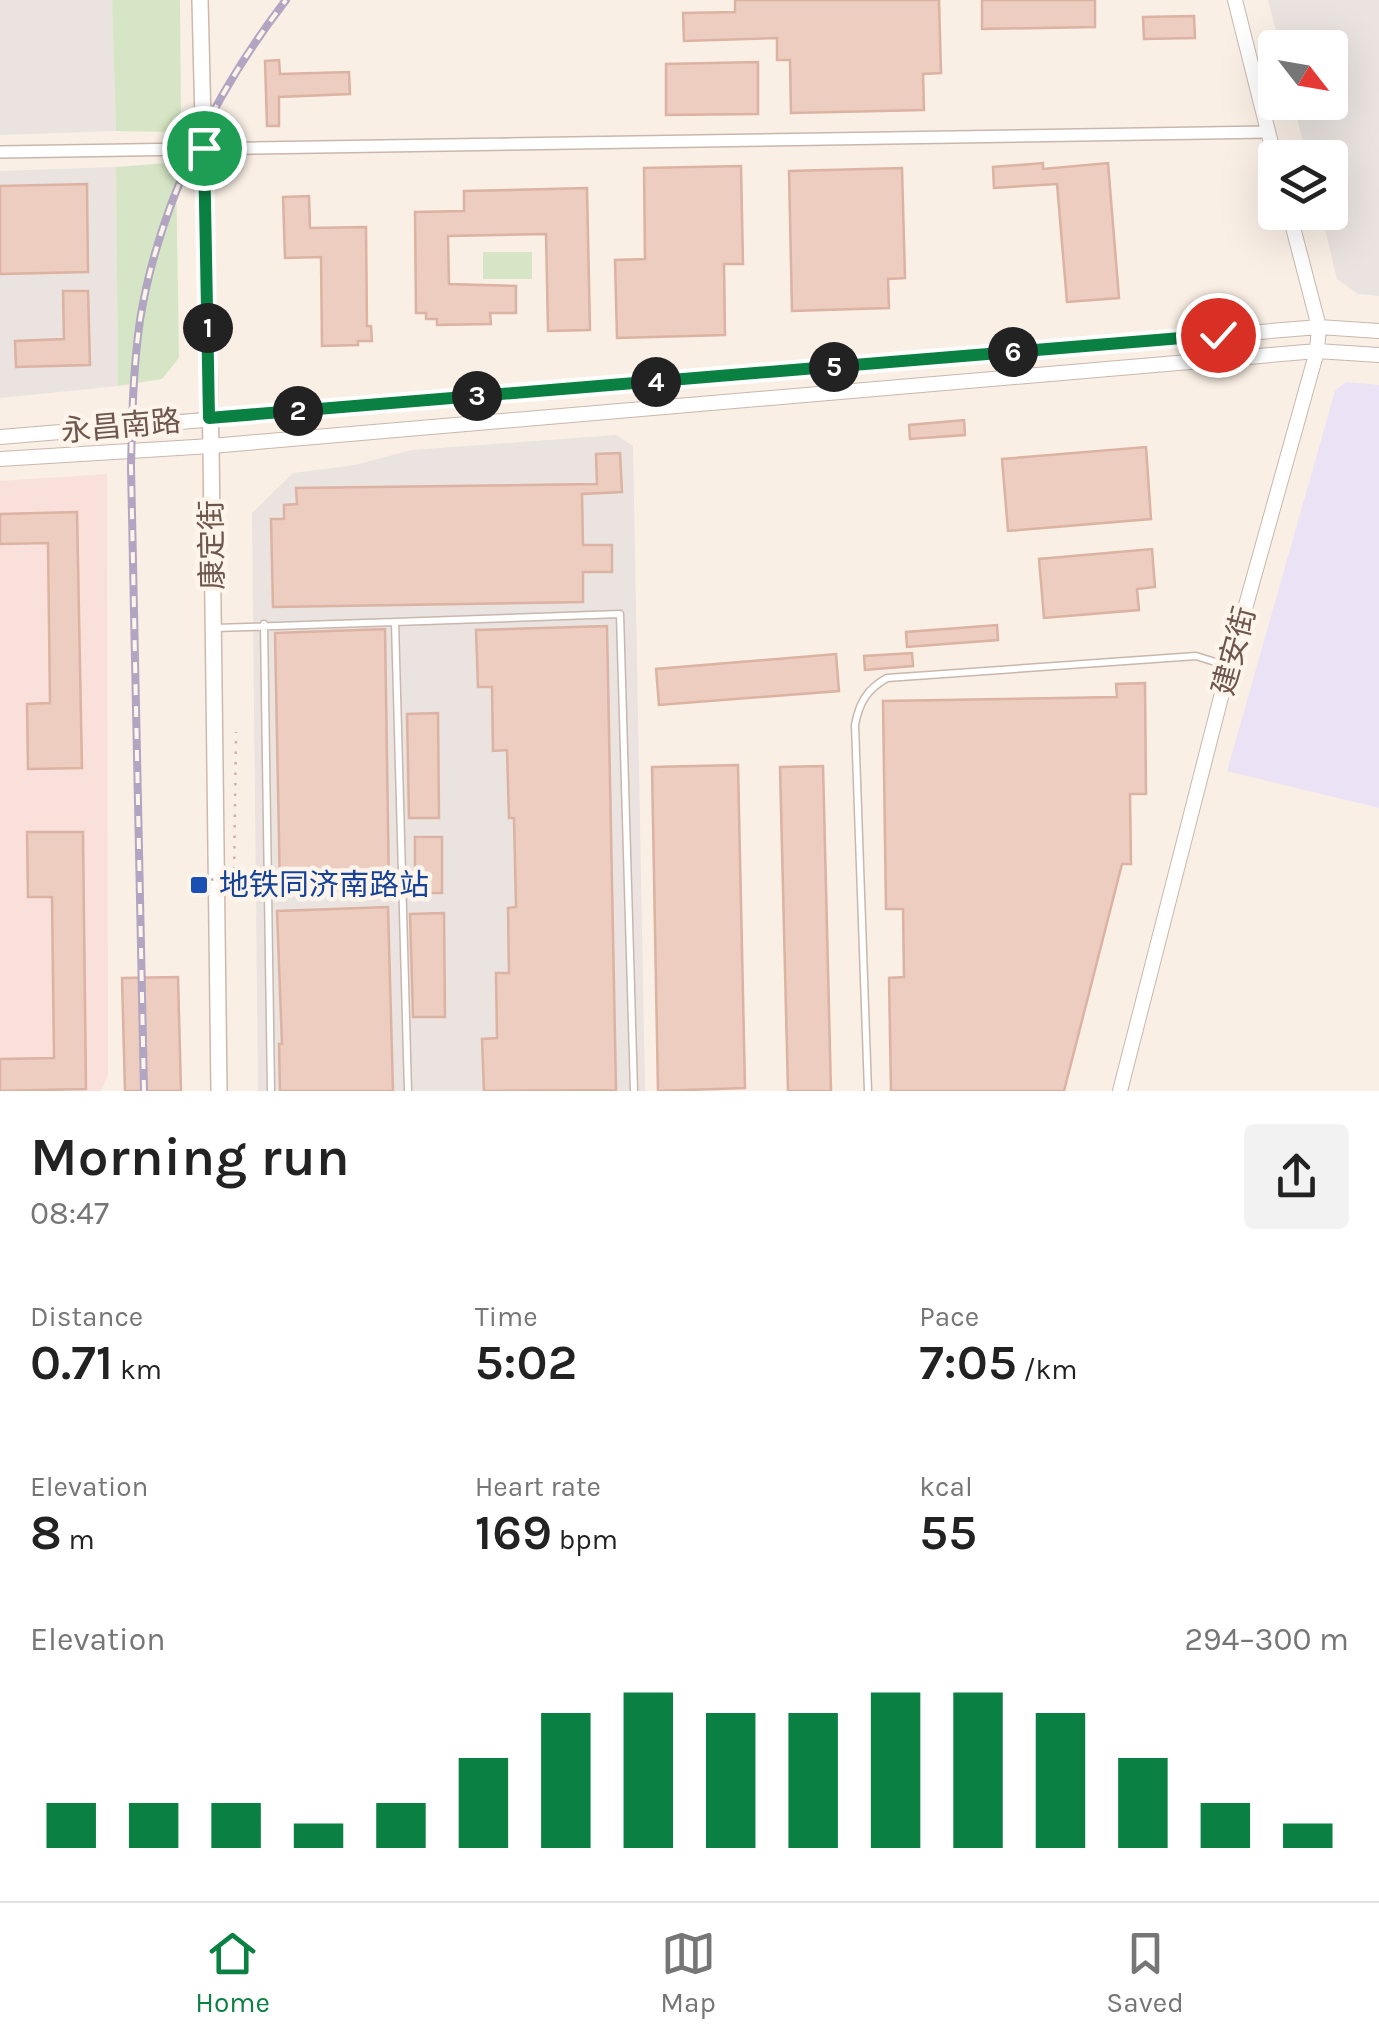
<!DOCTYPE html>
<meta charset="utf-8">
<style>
:root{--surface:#fff;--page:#f2f2f2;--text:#222;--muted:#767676;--line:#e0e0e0;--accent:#0b8043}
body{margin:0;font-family:Karla,"Noto Sans SC",sans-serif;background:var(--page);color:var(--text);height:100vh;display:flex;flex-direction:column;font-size:38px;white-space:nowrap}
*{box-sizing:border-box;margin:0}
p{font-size:32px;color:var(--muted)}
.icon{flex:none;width:55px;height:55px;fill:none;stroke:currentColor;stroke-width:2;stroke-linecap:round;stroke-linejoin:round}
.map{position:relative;height:1091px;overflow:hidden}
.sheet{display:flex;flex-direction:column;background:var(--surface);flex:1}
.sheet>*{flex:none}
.needle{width:65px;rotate:121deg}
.buttons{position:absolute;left:1258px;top:30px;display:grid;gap:20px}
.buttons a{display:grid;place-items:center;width:90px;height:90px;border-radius:10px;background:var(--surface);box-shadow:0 10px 40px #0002;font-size:50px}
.pin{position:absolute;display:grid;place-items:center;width:85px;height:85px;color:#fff;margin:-42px;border:5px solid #fff;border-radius:50%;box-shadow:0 2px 10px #0007}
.km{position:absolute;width:50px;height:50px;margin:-25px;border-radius:50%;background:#222;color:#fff;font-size:28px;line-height:50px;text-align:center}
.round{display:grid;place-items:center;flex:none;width:105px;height:105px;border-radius:10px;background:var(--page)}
.headline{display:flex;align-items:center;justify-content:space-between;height:170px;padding:0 30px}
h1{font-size:55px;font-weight:600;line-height:75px}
.stats{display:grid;grid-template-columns:repeat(3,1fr);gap:15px;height:170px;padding:10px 30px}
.stats div{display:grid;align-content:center}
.stats b{font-size:50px;font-weight:600}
.stats small{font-size:28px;font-weight:400}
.stats p{font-size:28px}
.chart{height:280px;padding:20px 30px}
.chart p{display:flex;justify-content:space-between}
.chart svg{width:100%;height:180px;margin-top:10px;stroke:var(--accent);stroke-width:6}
.tab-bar{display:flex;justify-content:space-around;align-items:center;height:140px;border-top:2px solid var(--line);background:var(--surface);font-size:28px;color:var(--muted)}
.tab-bar a{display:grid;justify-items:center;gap:5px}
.tab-bar .selected{color:var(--accent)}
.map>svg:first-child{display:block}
</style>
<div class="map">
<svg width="1379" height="1091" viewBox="0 0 1379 1091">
<rect width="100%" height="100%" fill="#f9efe5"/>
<path fill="#f9e0da" d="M107,474l1,602 -8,15h-100v-610z"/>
<path fill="#eae3df" d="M0,0h112l4,131 -116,4z
M1268,0h111v296l-21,-2 -21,-15 -16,-66 9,-1v-54l-23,-1 -14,-54 37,-1v-54l-50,-1z
M116,167l2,219 -118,12v-227z
M616,435l17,11 12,645h-387l-6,-578 41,-40 62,-8 57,-15z"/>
<path fill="#ece2f6" d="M1346,382l33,3v423l-152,-37 108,-380z"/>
<path fill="#d6e5c5" d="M112,0h68l1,121 -12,11 -53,-1z
M168,163l8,5 3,190 -17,21 -44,7 -2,-219z
M483,252h49v27h-49z"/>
<path fill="#eccdc0" stroke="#dcb2a2" stroke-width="2.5" d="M735,0h204l2,73 -18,1 1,36 -133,3 -1,-53h-13v-22l-93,3 -1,-28 52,-1z
M982,0h113v27l-113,2z
M1194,16l1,22 -51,1 -1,-22z
M279,60l1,14 69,-2 1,22 -71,3v29h-12l-2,-65z
M758,62v52l-92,1v-51z
M1043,163v6l65,-6 11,135 -52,4 -10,-118 -63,4 -1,-21z
M741,166l2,98h-19l1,71 -108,3 -2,-78 30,-1 -1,-91z
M902,168l3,110 -17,1 1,29 -97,3 -3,-140z
M87,184l1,88 -88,2v-88z
M587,188l3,142 -42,1 -2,-97 -98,2 1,48 67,2v27h-26l1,11 -54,1v-6h-11v-6h-10l-1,-101 49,-1v-20z
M309,196l1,32 56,-1 1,99h4l1,15h-14v4l-36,1 -1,-89 -36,1 -2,-61z
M63,291h25l2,74 -74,2 -1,-26 49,-2z
M964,420l1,15 -55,4 -1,-14z
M1146,447l5,72 -143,12 -6,-72z
M620,453l2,39 -40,2 1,51h29v27h-29v30l-310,5 -2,-88h13v-14l13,-1 -1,-16 301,-4 -1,-30z
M77,512l5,256 -54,1 -1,-65 23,-1 -2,-160 -48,1v-30z
M1152,549l3,38 -18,2 2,21 -95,8 -5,-59z
M997,625l1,15 -91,7 -1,-15z
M607,626l9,464 -132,1 -2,-52 15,-1 -1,-65h13l-1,-65 8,-1 -2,-89h-5l-2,-68 -14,1 -1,-64h-14l-2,-57z
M385,629l4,261 -109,2 -5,-259z
M912,653l1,13 -48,4 -1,-14z
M836,654l3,37 -180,14 -3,-36z
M1145,683l1,111h-16l1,70h-9l-58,227h-173l-2,-113 15,-1 -1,-68h-17l-3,-208 234,-4 -1,-13z
M438,713l1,105h-30l-2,-104z
M738,765l7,323 -87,3 -6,-324z
M823,766l8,325h-43l-8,-324z
M27,832h56l3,257 -86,2v-32l54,-1 -2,-161h-24z
M415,837h27v56h-27z
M388,907l5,184h-113l-1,-47h3l-5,-133z
M444,913l1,104h-32l-3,-103z
M178,977l3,114h-56l-3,-113z"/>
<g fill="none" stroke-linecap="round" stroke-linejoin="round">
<defs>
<path id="service" d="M395,622l225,-8 14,477
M264,624l7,467
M215,628l180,-6 13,469
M868,1091l-13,-366c4,-22 12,-36 32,-47l309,-22 32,10"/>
<path id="minor" d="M0,152l1268,-20"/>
<path id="tertiary" d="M1235,0l40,159
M0,437l1319,-110 60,4
M0,459l211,-13 1106,-95 62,4
M1120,1091l109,-425 88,-315 2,-24 -30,-115"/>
<path id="secondary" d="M200,0l11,446 8,645"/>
</defs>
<use href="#service" stroke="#c9b7ad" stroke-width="9"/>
<use href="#minor" stroke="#c9b7ad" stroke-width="14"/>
<use href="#tertiary" stroke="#c9b7ad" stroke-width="16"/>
<use href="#secondary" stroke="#ceb8ad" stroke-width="18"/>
<path stroke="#d0b0a3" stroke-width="2.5" stroke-dasharray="2.5 8" stroke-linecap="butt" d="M234,880l2,-148"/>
<use href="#service" stroke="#fff" stroke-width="6"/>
<use href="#minor" stroke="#fff" stroke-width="11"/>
<use href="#tertiary" stroke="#fff" stroke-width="14"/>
<use href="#secondary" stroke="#fff" stroke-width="15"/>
<defs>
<path id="rail" d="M144,1091l-13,-624c1,-49 2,-98 9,-147 19,-116 75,-228 146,-320"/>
</defs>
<use href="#rail" stroke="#b1a5c1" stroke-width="8"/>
<use href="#rail" stroke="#fdf4eb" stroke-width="4" stroke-dasharray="11" stroke-linecap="butt"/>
<path stroke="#d0b0a3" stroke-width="2.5" stroke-dasharray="2.5 8" stroke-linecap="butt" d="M190,879l44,1"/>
</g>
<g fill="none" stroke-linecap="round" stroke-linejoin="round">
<defs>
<path id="route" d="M204,148l5,270 1009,-83"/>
</defs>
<use href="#route" stroke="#fff" stroke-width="20"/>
<use href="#route" stroke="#0b8043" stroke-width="12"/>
</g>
<rect fill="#1a4fb4" stroke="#fdf4eb" stroke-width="4" x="189" y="875" width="20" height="20" rx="5"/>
<g text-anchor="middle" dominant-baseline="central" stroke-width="9" stroke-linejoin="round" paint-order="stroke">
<g font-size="30" fill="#6f564d" stroke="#fdf4eb">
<text transform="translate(121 426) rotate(-5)">永昌南路</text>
<text transform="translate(212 545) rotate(-91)">康定街</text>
<text transform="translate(1234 651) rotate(-75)">建安街</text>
</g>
<g font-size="30" fill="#164399" stroke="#fdf4eb" text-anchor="start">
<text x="219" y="885">地铁同济南路站</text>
</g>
</g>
</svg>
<div class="buttons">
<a><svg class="needle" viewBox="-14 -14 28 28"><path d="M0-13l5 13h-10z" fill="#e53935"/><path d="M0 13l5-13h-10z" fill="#767676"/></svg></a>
<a><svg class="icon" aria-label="layers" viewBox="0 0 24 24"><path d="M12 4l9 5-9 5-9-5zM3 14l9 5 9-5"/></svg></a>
</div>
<div class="pin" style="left:204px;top:148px;background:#1e9e55"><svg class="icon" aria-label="arrive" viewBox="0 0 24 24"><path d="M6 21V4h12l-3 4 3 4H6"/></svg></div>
<div class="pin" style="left:1218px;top:335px;background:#d93025"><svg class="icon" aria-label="check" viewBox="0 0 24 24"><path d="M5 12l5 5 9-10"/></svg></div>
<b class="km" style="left:208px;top:328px">1</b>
<b class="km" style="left:298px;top:411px">2</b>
<b class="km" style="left:477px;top:396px">3</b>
<b class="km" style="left:656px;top:382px">4</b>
<b class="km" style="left:834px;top:367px">5</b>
<b class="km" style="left:1013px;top:352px">6</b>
</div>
<section class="sheet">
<div class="headline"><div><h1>Morning run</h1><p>08:47</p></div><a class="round"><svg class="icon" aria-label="share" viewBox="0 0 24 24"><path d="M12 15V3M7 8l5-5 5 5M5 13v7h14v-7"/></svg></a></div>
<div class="stats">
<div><p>Distance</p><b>0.71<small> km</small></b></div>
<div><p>Time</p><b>5:02</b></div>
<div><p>Pace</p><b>7:05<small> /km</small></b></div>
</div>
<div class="stats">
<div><p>Elevation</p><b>8<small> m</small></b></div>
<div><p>Heart rate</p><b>169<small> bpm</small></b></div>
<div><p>kcal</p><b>55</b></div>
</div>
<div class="chart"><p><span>Elevation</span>294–300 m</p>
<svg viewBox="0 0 160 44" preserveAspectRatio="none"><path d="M5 44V33M15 44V33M25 44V33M35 44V38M45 44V33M55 44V22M65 44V11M75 44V6M85 44V11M95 44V11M105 44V6M115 44V6M125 44V11M135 44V22M145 44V33M155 44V38"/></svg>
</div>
</section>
<nav class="tab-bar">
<a class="selected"><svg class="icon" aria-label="home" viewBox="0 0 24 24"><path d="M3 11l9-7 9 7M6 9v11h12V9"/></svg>Home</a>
<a><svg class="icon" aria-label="map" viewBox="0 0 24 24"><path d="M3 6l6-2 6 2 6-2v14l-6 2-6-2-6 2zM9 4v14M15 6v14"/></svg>Map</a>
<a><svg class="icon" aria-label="saved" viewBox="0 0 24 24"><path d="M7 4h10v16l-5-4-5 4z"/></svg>Saved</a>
</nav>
